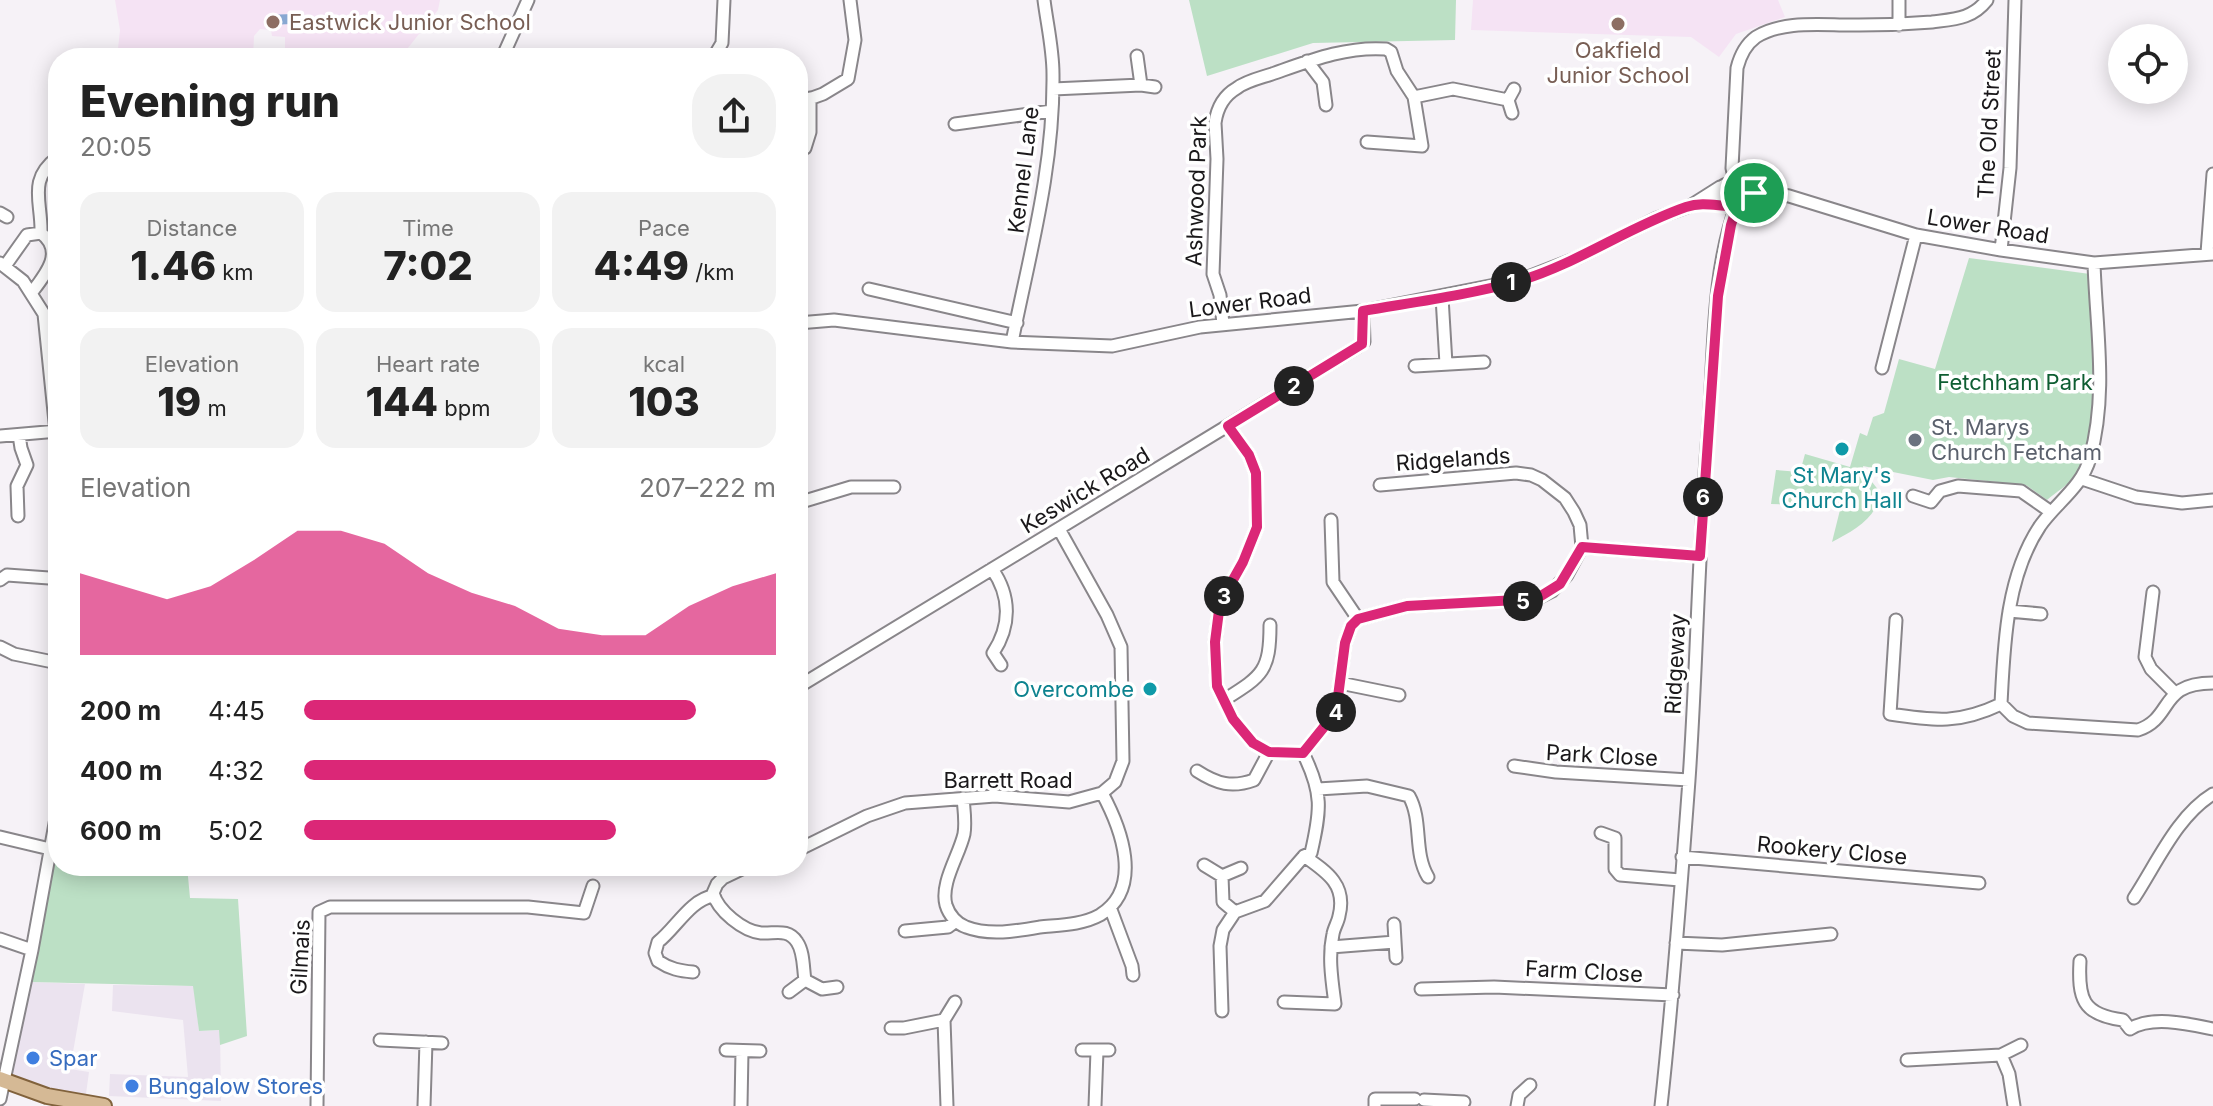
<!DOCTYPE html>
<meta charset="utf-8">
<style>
:root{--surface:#fff;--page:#f2f2f2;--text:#222;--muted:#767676;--accent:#db2777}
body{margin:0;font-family:Inter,sans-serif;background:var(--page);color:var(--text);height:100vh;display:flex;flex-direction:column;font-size:30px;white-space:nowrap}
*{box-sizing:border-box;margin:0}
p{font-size:26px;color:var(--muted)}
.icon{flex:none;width:44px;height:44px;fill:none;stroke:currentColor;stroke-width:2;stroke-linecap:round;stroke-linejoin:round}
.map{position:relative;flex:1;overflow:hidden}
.panel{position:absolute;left:48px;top:48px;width:760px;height:828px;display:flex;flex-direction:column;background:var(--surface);border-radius:32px;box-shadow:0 4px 20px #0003}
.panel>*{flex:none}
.controls{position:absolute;left:2108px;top:24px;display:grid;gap:16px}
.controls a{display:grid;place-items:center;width:80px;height:80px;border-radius:50%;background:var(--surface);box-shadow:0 4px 20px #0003;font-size:40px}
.pin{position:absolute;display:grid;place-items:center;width:68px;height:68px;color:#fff;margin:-34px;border:4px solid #fff;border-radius:50%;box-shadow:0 2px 8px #0007}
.km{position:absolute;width:40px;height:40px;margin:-20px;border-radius:50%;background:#222;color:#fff;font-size:22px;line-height:40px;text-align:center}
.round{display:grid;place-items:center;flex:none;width:84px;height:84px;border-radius:32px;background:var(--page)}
.overview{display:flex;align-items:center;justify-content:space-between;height:136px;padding:0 32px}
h1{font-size:44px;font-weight:800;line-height:60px}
.stats{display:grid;grid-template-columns:repeat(3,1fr);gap:12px;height:136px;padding:8px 32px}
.stats div{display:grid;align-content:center;border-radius:20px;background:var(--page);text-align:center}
.stats b{font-size:40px;font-weight:800}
.stats small{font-size:22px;font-weight:400}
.stats p{font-size:22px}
.chart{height:224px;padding:16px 32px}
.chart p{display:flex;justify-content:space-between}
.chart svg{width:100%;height:144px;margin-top:8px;fill:var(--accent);opacity:.7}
ul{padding:0 32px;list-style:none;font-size:26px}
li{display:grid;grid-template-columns:128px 96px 1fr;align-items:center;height:60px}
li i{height:20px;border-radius:10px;background:var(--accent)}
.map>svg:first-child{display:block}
</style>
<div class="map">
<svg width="2213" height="1106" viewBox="0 0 2213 1106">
<rect width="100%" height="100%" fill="#f6f2f7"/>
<path fill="#ebe3ef" d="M32,982l53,2 -15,85 19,3 -3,22 -29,-4 -40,-12 -4,-5z
M113,985l81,1 5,45 21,-1 1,71 -112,-5 1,-22 78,3 -5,-57 -71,-9z"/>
<path fill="#f5e3f4" d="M115,0h325l-2,10 -38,48h-115v-21l-13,-1 -1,-6 -11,-1 -6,7 -1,22h-136l3,-28z
M1473,0h305l7,17 -49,17 -17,23 -28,-20 -220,-7z"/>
<path fill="#bce0c5" d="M1189,0h267l-1,40 -142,3 -106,33z
M1969,258l121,16c2,49 17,163 -15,202 -7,9 -19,16 -28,24l-21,-15 -77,-8 -16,3 -70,-14 1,6 16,20c-2,26 -27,39 -48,50l9,-36 -70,-2 5,-34 24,2 5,-18 45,13 10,-34 7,3 6,-19 11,-4 15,-54 36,10z
M58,839v27h129l3,32 48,1 9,137 -27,9 -1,-15 -20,1 -6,-45 -161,-4z"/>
<path fill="#88a8d2" d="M292,14v10l-24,1 -1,-10z"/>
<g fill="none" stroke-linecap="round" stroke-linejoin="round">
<defs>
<path id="minor" d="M1899,0v25
M502,58l26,-58
M713,58l9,-15 2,-43
M1307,61l16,21 3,23
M1141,85l14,2
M1053,89l88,-4 -4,-29
M1414,97l39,-8 55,11
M798,103l25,-9 25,-15 7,-39 -5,-40
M1512,113l-4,-13 6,-11
M955,124l97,-13
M798,150l7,-2 5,-16v-34
M1718 195a11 11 0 1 1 22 0a11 11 0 1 1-22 0Z
M1736,186l-4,-18 5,-100c3,-12 8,-23 19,-31 29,-18 70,-11 103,-12 24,0 49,-1 73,-3 23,-3 40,-3 55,-22
M1737,187l52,9 127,39 85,15 93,13 119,-9
M0,213l7,4
M2001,250l9,-82 5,-168
M2207,253l6,-79
M0,263l23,18 21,33 12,118
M2094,263c2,65 14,130 -4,195 -8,29 -33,44 -50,68 -34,51 -36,119 -39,178l12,12 15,7 110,7c36,-12 20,-47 75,-47
M5,266l22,-31 14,-2
M869,289l148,34
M32,292c14,-18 33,-41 9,-59 1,-32 -14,-53 17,-76
M1442,297l4,67
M798,323l36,-3 178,22 100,4 88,-19 163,-16 157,-31 57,-22 80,-40 33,-12 30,-19
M1223,324l-3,-29 -7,-21 4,-115 -2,-36c2,-15 8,-27 22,-35 9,-7 23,-10 35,-14 37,-13 74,-28 114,-25l5,3 6,19 17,26 8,49 -55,-4
M1012,342c18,-90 42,-174 41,-268 0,-25 -6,-50 -9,-74
M1415,366l69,-4
M1882,368l34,-133
M1228,426l21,29 7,18 1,54 -14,35 -23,41 -5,39 2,44 16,33 20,24 16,9 34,1
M0,436l58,-5
M2082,479l54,18 46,6 31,-3
M1913,496l18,6 9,-11 18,-5 63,5 30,21
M798,503l53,-16h43
M18,516l-1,-30 10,-21 -6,-17 -2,-13
M1331,520l2,62 25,37
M1582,547l118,9
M992,569c19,27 19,57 1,84l8,12
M0,580l7,-5 42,3
M2153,592l-8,65 6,12 24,24
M2009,611l32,3
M1896,620l-6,94c46,7 69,10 111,-10
M0,647l14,7 44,9
M1340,683l59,12
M798,687l561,-341 5,-4 -1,-31
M1224,700c38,-24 46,-28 46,-75
M1303,753l33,-41 9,-69 6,-17 7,-7 49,-13 129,-7 16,-8 15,-16 15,-28 -2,-22 -6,-13 -9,-14 -23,-18 -11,-5 -15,-2 -136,12
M1514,766l42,6 133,8
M1197,771c20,13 35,17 57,9l15,-28
M1318,789l49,-3 42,10c14,25 4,56 19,81
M963,798c1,12 3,24 1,36 -5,22 -24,49 -18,71 3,10 11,19 20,22 23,9 51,4 74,0 19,-2 42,-2 60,-12 44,-27 21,-87 2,-122
M1601,833l14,5v31l5,6 60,5
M0,837l50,12
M798,850l69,-34 38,-13 90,-7 74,6 33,-9 13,-11 8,-21 -2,-114 -14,-32 -48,-86
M1682,857l297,26
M1204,865l18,11
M748,866l-25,12 -6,6 -4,9c5,18 30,38 48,40 14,1 27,-5 36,9 7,10 6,26 8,38l17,9 15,-2
M1222,876l1,26 12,10
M1222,876l19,-8
M2134,898c23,-35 43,-82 79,-104
M1110,907l22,59 1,9
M1394,924l2,34
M905,931l43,-4 8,-6
M0,939l32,11
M1676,943l46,2 109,-11
M1331,947l64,-5
M2080,961c-2,37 2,54 43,59l7,9c22,-14 59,-5 83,0
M693,972c-13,-1 -23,-3 -35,-11l-3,-8 3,-11c18,-14 32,-42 55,-46
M1421,989l73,-2 179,8
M789,992l16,-12
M1284,1002l51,2c-3,-23 -7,-47 -2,-70 1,-6 5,-12 6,-18 8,-31 -12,-44 -35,-60
M1222,1011l-2,-65 3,-16 12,-18 30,-11 39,-45 7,-3c10,-43 12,-60 -8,-100
M944,1020l11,-18
M891,1028h13l40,-8 3,86
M380,1040l62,3
M726,1050l34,1
M1082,1050h27
M2001,1055l20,-10
M1907,1060l94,-5 8,19 5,32
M0,1099l32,-149 26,-143
M1424,1100l40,2
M317,1106l2,-194 11,-5h198l56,6 9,-27
M424,1106l2,-64
M741,1106l1,-55
M1095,1106l2,-55
M1375,1106v-7h40
M1517,1106l2,-11 11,-10
M1661,1106c12,-108 20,-217 28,-326 8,-115 9,-230 19,-345 7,-77 2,-161 30,-234"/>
<path id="major" d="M0,1079l47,17 57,10"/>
</defs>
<use href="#minor" stroke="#89868a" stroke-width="15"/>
<use href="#major" stroke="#81623c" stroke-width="18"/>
<use href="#minor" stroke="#fff" stroke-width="11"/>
<use href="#major" stroke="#d5b995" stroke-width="14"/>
</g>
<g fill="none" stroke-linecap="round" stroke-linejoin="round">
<defs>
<path id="route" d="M1754,193c-8,3 -18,14 -26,13 -15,-1 -27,-4 -42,1 -58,20 -109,57 -167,74 -51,14 -104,21 -156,30l-1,33 -134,82 21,29 7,18 1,54 -14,35 -23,41 -5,39 2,44 16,33 20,24 16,9 34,1 33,-41 9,-69 6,-17 7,-7 49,-13 129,-7 24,-15 22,-37 118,9 18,-260 13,-71 9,-28 -3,-10 25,4 -8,2"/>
</defs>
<use href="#route" stroke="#fff" stroke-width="16"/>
<use href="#route" stroke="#db2777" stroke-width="10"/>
</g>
<g fill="#8d6e63" stroke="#fff" stroke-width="3">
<circle cx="273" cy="22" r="8"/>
<circle cx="1618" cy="24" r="8"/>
</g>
<circle fill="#6b7280" stroke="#fff" stroke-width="3" cx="1915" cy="440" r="8"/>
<g fill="#0f9aa8" stroke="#fff" stroke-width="3">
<circle cx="1842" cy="449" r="8"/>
<circle cx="1150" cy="689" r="8"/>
</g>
<g fill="#3f7fe0" stroke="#fff" stroke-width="3">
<circle cx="33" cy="1058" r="8"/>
<circle cx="132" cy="1086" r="8"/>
</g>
<g text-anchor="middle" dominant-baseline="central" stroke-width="7" stroke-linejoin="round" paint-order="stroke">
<g font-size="22" fill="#785e54" stroke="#fff" text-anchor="start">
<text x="289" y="22">Eastwick Junior School</text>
<text x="1618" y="50" text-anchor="middle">Oakfield<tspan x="1618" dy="25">Junior School</tspan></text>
</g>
<g font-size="22" fill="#1a181a" stroke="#fff">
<text transform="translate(1989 124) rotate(-87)">The Old Street</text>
<text transform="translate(1023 170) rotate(-83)">Kennel Lane</text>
<text transform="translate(1196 191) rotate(-88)">Ashwood Park</text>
<text transform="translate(1988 226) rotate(9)">Lower Road</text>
<text transform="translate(1250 302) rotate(-7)">Lower Road</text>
<text transform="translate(1453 459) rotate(-4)">Ridgelands</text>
<text transform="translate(1085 490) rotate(-31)">Keswick Road</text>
<text transform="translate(1675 664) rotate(-87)">Ridgeway</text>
<text transform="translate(1602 755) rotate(3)">Park Close</text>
<text x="1008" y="780">Barrett Road</text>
<text transform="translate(1832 850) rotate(5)">Rookery Close</text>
<text transform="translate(300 957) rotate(-87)">Gilmais</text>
<text transform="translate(1584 971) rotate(3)">Farm Close</text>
</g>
<g font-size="22" fill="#0e5d32" stroke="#fff">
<text x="2015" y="382">Fetchham Park</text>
</g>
<g font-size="22" fill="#5b616d" stroke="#fff" text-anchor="start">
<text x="1931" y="427">St. Marys<tspan x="1931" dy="25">Church Fetcham</tspan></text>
</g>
<g font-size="22" fill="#0d838f" stroke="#fff">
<text x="1842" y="475">St Mary's<tspan x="1842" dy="25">Church Hall</tspan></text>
<text x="1134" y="689" text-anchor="end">Overcombe</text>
</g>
<g font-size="22" fill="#366cbe" stroke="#fff" text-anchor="start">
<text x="49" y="1058">Spar</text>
<text x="148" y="1086">Bungalow Stores</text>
</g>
</g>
</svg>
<div class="controls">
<a><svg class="icon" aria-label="locate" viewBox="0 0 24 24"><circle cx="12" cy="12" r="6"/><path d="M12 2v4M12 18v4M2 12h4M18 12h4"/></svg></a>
</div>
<div class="pin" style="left:1754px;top:193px;background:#1e9e55"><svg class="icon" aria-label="arrive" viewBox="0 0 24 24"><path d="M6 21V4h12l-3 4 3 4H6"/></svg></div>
<b class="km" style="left:1511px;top:282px">1</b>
<b class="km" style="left:1294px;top:386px">2</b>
<b class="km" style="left:1224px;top:596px">3</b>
<b class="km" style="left:1336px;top:712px">4</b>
<b class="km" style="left:1523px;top:601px">5</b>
<b class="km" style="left:1703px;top:497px">6</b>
<section class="panel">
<div class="overview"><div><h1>Evening run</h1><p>20:05</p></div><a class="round"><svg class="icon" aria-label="share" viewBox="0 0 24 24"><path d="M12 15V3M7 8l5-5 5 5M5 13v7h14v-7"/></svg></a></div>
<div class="stats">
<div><p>Distance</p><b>1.46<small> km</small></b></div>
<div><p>Time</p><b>7:02</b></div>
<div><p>Pace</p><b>4:49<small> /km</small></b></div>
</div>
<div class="stats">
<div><p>Elevation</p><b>19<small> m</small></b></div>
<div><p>Heart rate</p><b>144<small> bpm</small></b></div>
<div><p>kcal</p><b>103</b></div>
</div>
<div class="chart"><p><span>Elevation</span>207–222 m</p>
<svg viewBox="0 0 160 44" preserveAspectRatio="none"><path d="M0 44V19L10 23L20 27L30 23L40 15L50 6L60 6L70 10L80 19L90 25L100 29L110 36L120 38L130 38L140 29L150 23L160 19V44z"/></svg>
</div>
<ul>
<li><b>200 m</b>4:45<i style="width:83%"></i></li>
<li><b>400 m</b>4:32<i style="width:100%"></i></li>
<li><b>600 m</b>5:02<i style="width:66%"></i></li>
</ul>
</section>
</div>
